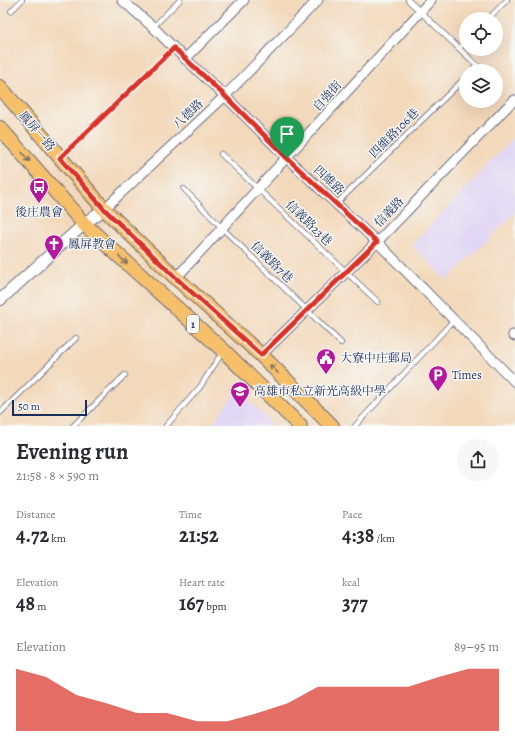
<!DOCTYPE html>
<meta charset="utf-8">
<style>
:root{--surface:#fff;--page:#f7f7f7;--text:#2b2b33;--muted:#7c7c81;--accent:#d93025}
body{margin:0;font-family:Alegreya,"Noto Serif TC",serif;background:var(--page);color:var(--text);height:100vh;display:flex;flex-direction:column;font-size:15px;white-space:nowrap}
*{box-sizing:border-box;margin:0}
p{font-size:13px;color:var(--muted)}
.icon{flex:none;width:22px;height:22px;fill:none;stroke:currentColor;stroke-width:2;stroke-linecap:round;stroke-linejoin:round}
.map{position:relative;height:426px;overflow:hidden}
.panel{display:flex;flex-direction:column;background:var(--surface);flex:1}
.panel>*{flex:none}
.tools{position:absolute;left:459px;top:12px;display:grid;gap:8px}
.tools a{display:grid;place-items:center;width:44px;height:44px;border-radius:50%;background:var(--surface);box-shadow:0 4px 16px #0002;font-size:20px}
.scale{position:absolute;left:12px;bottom:10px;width:75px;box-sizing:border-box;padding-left:4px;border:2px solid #1b2f5e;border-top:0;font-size:11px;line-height:14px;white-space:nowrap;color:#1b2f5e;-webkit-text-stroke:3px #f6f6f2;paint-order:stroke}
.pin{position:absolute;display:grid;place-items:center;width:34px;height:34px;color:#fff;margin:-41px -17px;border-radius:50% 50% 50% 0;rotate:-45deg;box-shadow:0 0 4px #0007}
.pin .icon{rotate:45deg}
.round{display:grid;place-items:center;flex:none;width:42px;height:42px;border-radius:21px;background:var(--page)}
.headline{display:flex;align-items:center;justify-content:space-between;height:68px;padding:0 16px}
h1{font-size:22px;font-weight:700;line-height:30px}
.metrics{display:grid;grid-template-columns:repeat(3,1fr);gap:6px;height:68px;padding:4px 16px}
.metrics div{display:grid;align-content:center}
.metrics b{font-size:20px;font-weight:700}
.metrics small{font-size:11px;font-weight:400}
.metrics p{font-size:11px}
.chart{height:112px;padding:8px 16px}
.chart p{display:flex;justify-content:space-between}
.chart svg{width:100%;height:72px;margin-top:4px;fill:var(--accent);opacity:.7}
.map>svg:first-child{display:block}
</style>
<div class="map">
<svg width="515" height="426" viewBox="0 0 515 426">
<rect width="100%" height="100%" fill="#f6f6f2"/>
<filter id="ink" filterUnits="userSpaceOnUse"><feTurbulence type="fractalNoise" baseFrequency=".025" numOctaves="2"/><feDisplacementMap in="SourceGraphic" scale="8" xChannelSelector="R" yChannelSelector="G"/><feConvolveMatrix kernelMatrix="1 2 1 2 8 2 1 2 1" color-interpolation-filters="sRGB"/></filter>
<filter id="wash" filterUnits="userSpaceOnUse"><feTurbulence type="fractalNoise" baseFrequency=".012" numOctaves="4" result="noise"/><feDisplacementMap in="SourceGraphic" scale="16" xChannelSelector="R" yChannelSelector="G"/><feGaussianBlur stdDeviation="0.9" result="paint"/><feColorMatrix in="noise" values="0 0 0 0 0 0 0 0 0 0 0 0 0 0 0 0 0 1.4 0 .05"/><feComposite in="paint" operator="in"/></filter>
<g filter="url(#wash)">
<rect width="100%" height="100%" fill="#f3d9bb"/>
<path fill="#dfd4f5" d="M515,136v77l-68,67 -35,-35z
M237,389l37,37h-63z"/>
</g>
<g filter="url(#ink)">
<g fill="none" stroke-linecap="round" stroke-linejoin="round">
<defs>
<path id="service" d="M408,0l75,71
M11,11l11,-11
M488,19l19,-19
M153,27l27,-27
M459,48l7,-7
M472,71l5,-6
M221,154l157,148
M61,157l113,-109
M184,189l38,39 119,115
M336,204l130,-127
M0,413l76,-75
M73,426l52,-51
M166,426l34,-39 22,-34
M355,426l99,-106"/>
<path id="minor" d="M122,0l31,27 21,21 51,48 62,62 90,84 138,140
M185,59l59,-59
M104,209l121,-113 93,-96
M176,278l255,-278
M513,335l2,1
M261,355l116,-113 132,-137 6,-5"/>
<path id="tertiary" d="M0,300l84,-76 20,-15"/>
<path id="primary" d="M0,87l104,122 72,69 85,77 71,71
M0,128l84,96 140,127 76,75"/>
</defs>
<use href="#service" stroke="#676a7f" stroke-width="6"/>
<use href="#minor" stroke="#676a7f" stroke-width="11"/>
<use href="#tertiary" stroke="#676a7f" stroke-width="13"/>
<use href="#primary" stroke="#676a7f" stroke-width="16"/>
<use href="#service" stroke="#fff" stroke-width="4.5"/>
<use href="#minor" stroke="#fff" stroke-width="9"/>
<use href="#tertiary" stroke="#fff" stroke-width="11"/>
<use href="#primary" stroke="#f6c06b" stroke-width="14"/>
</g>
<defs><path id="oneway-shaft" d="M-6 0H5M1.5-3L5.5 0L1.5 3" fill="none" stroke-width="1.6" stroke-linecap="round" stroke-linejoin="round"/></defs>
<g stroke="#7e7064">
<use href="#oneway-shaft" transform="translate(26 157) rotate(49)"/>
<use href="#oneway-shaft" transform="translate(123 260) rotate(42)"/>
<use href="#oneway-shaft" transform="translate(274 369) rotate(-135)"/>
</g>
</g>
<g fill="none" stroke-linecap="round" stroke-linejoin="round" filter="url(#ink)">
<defs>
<path id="route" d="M174,48l51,48 62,62 90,84 -116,113 -85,-77 -72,-69 -44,-51z"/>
</defs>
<use href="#route" stroke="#fff" stroke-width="8"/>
<use href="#route" stroke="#d93025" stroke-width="5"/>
</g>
<defs>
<symbol id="bus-pin" viewBox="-11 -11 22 30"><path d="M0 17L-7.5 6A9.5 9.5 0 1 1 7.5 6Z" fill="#b5179e" stroke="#f6f6f2"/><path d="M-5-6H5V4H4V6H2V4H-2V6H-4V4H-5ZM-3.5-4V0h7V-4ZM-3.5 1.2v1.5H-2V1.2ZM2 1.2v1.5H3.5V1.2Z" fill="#fff"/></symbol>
<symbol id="church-pin" viewBox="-11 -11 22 30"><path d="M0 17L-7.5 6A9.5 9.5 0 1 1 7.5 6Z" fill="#b5179e" stroke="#f6f6f2"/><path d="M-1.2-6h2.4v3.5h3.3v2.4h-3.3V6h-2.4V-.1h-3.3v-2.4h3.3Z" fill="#fff"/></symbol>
<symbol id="civic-pin" viewBox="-11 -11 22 30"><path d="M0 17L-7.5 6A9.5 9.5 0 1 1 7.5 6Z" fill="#b5179e" stroke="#f6f6f2"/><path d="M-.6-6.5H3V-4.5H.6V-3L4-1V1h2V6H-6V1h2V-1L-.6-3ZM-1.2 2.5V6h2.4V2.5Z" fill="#fff"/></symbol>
<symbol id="parking-pin" viewBox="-11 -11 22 30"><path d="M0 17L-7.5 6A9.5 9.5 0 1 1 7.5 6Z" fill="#b5179e" stroke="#f6f6f2"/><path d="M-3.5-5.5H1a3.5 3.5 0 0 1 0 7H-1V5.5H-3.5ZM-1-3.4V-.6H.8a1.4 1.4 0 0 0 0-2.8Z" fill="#fff"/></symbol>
<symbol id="school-pin" viewBox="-11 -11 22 30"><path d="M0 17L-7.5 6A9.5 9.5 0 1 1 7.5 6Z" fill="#b5179e" stroke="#f6f6f2"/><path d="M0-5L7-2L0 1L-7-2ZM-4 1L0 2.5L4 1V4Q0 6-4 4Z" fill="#fff"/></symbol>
</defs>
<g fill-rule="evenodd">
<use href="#bus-pin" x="28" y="176" width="22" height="30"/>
<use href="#church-pin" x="43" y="233" width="22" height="30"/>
<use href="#civic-pin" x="315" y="347" width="22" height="30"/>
<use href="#parking-pin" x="427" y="364" width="22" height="30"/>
<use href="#school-pin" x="229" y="380" width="22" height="30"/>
</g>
<g text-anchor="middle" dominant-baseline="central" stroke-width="3" stroke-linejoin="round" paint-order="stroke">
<rect fill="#f6f6f2" stroke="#5d6b8a" stroke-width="1" x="187" y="315" width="12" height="18" rx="3"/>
<g font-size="11" font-weight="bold" fill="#1b2f5e">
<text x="193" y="324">1</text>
</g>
<g font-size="12" fill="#1b2f5e" stroke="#f6f6f2">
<text transform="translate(327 96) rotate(-48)">自強街</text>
<text transform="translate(188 114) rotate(-43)">八德路</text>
<text transform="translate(37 131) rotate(50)">鳳屏一路</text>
<text transform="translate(394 133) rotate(-45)">四維路106巷</text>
<text transform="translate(329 180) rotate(43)">四維路</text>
<text transform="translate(389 212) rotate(-46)">信義路</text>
<text transform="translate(309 223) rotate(44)">信義路23巷</text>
<text transform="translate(272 262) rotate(44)">信義路7巷</text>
</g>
<g font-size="12" fill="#1b2f5e" stroke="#f6f6f2" text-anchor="start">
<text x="39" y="212" text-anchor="middle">後庄農會</text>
<text x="68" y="244">鳳屏教會</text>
<text x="340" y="358">大寮中庄郵局</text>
<text x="452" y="375">Times</text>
<text x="254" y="391">高雄市私立新光高級中學</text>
</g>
</g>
</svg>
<div class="tools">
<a><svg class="icon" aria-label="locate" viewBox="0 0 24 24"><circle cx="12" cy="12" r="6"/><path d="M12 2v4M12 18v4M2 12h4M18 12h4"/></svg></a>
<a><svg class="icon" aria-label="layers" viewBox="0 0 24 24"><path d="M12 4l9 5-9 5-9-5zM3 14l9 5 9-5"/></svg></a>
</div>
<div class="scale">50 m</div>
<div class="pin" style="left:287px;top:158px;background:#1e9e55"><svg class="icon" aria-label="arrive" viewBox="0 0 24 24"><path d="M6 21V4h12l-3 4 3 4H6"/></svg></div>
</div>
<section class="panel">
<div class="headline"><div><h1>Evening run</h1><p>21:58 · 8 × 590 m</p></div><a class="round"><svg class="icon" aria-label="share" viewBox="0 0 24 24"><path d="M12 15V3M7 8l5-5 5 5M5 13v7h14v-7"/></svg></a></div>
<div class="metrics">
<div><p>Distance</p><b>4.72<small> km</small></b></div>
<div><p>Time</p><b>21:52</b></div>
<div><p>Pace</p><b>4:38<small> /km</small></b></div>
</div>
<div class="metrics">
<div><p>Elevation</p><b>48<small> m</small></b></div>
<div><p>Heart rate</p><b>167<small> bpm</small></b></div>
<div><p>kcal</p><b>377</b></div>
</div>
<div class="chart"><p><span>Elevation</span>89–95 m</p>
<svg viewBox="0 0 160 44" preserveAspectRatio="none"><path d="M0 44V6L10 11L20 22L30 27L40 33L50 33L60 38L70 38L80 33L90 27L100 17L110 17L120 17L130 17L140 11L150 6L160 6V44z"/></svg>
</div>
</section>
